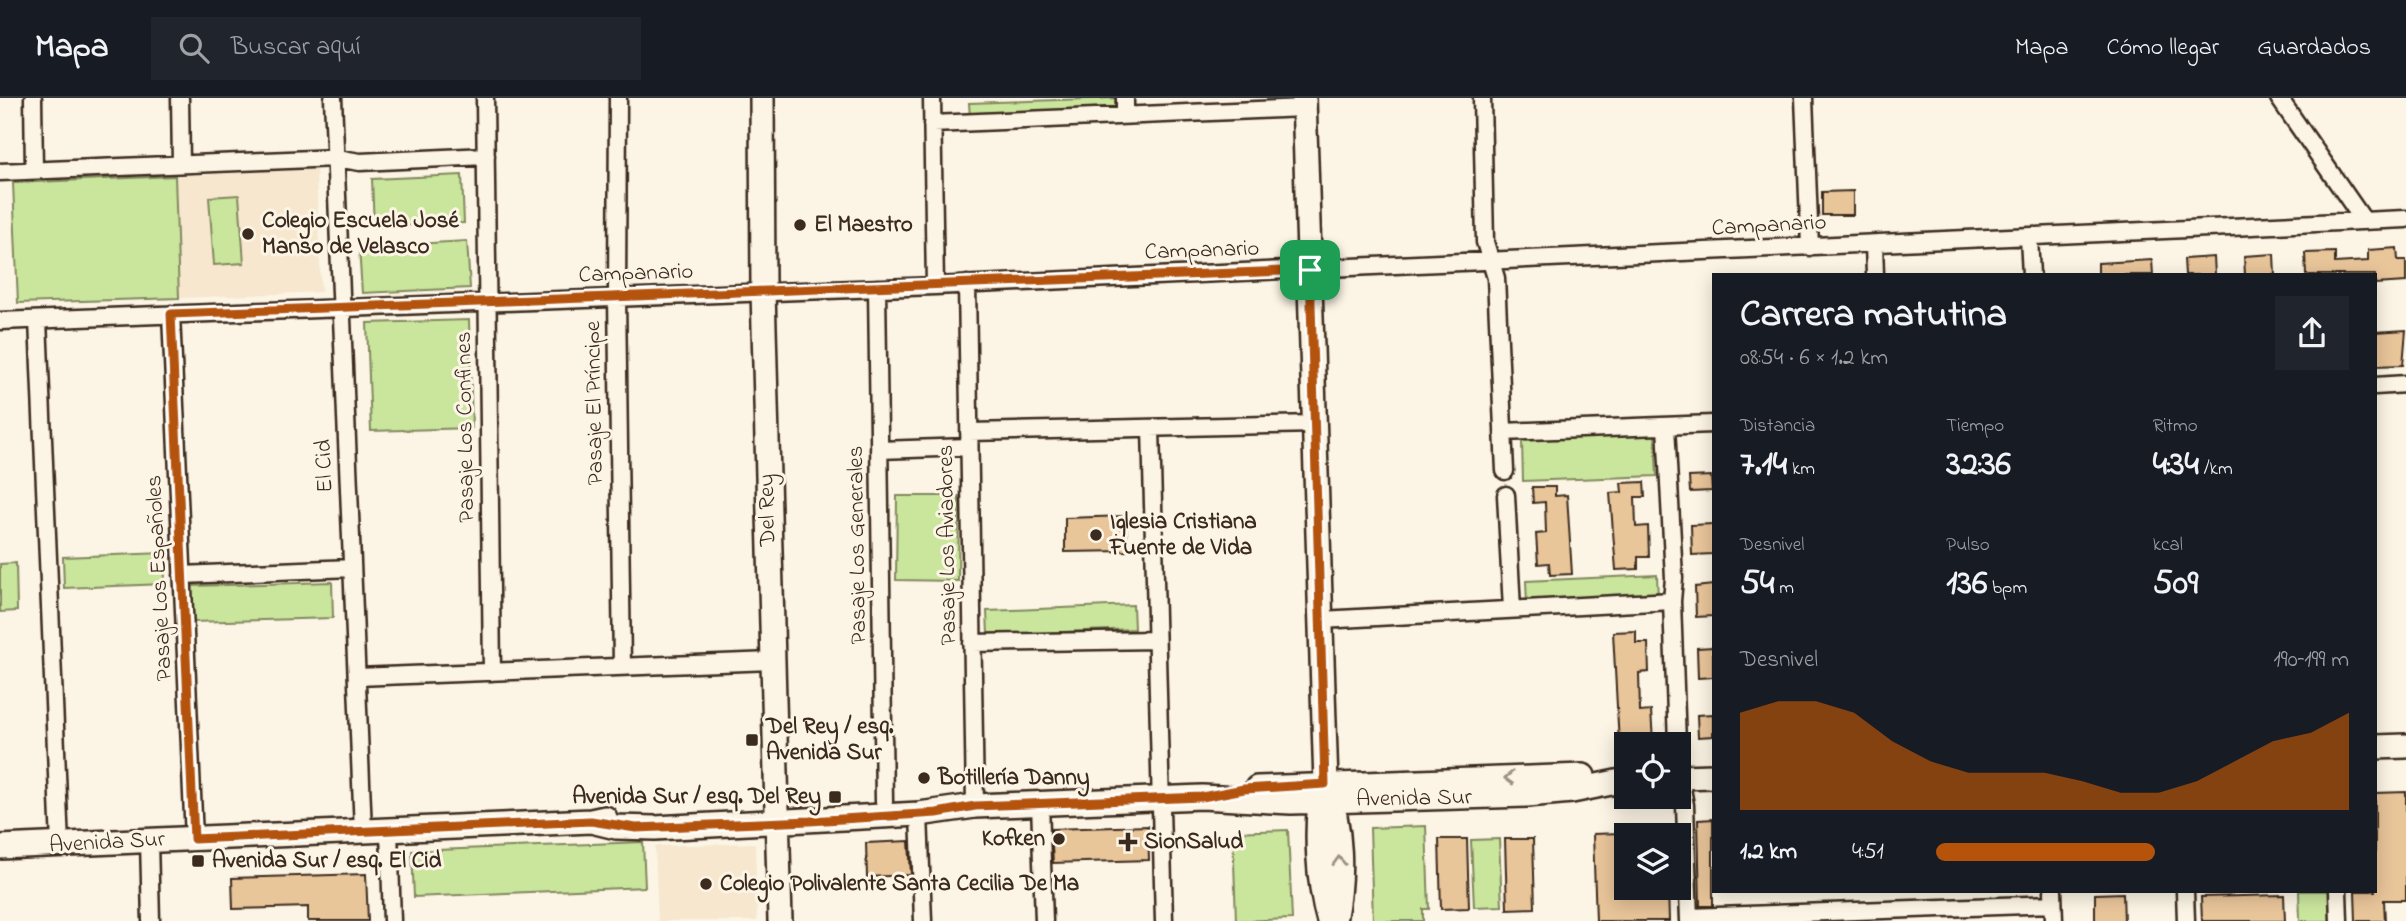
<!DOCTYPE html>
<html lang="es">
<meta charset="utf-8">
<style>
:root{--surface:#171b24;--page:#20242c;--text:#f1f3f6;--muted:#9ea1a6;--line:#363941;--accent:#b45309}
body{margin:0;font-family:"Indie Flower",sans-serif;background:var(--page);color:var(--text);height:100vh;display:flex;flex-direction:column;font-size:26px;white-space:nowrap}
*{box-sizing:border-box;margin:0}
p{font-size:23px;color:var(--muted)}
.icon{flex:none;width:38px;height:38px;fill:none;stroke:currentColor;stroke-width:2;stroke-linecap:round;stroke-linejoin:round}
.map{position:relative;flex:1;overflow:hidden}
.sheet{position:absolute;left:1712px;top:175px;width:665px;height:620px;display:flex;flex-direction:column;background:var(--surface);border-radius:0px;box-shadow:0 4px 18px #0003}
.sheet>*{flex:none}
.tools{position:absolute;left:1614px;top:634px;display:grid;gap:14px}
.tools a{display:grid;place-items:center;width:77px;height:77px;border-radius:0px;background:var(--surface);box-shadow:0 4px 18px #0003;font-size:35px}
.pin{position:absolute;display:grid;place-items:center;width:60px;height:60px;color:#fff;margin:-30px;border-radius:14px;box-shadow:0 4px 10px #0006}
.round{display:grid;place-items:center;flex:none;width:74px;height:74px;border-radius:0px;background:var(--page)}
.headline{display:flex;align-items:center;justify-content:space-between;height:119px;padding:0 28px}
h1{font-size:38px;font-weight:800;line-height:52px}
.stats{display:grid;grid-template-columns:repeat(3,1fr);gap:10px;height:119px;padding:7px 28px}
.stats div{display:grid;align-content:center}
.stats b{font-size:35px;font-weight:800}
.stats small{font-size:19px;font-weight:400}
.stats p{font-size:19px}
.chart{height:196px;padding:14px 28px}
.chart p{display:flex;justify-content:space-between}
.chart svg{width:100%;height:126px;margin-top:7px;fill:var(--accent);opacity:.7}
ul{padding:0 28px;list-style:none;font-size:23px}
li{display:grid;grid-template-columns:112px 84px 1fr;align-items:center;height:52px}
li i{height:18px;border-radius:9px;background:var(--accent)}
header{display:flex;align-items:center;gap:42px;box-sizing:border-box;height:98px;padding:0 35px;background:var(--surface);border-bottom:2px solid var(--line)}
header strong{font-size:33px}
nav{display:flex;gap:38px;margin-inline-start:auto;font-size:24px}
.search{width:490px;height:63px;background:var(--page);display:flex;align-items:center;gap:18px;box-sizing:border-box;padding:0 24px;border-radius:0px;color:var(--muted);font-size:26px}
.map>svg:first-child{display:block}
</style>
<header>
<strong>Mapa</strong>
<div class="search"><svg class="icon" aria-label="search" viewBox="0 0 24 24"><circle cx="10" cy="10" r="6"/><path d="M15 15l6 6"/></svg>Buscar aquí</div>
<nav><a>Mapa</a><a>Cómo llegar</a><a>Guardados</a></nav>
</header>
<div class="map">
<svg width="2406" height="823" viewBox="0 0 2406 823">
<rect width="100%" height="100%" fill="#fcf5e5"/>
<filter id="ink" filterUnits="userSpaceOnUse"><feTurbulence type="fractalNoise" baseFrequency=".0143" numOctaves="2"/><feDisplacementMap in="SourceGraphic" scale="14" xChannelSelector="R" yChannelSelector="G"/><feConvolveMatrix kernelMatrix="1 2 1 2 8 2 1 2 1" color-interpolation-filters="sRGB"/></filter>
<g filter="url(#ink)">
<path fill="#f6e7ce" d="M316,71l5,123 -142,6 -4,-122z
M755,745l2,78h-99l-3,-75z"/>
<path fill="#cae69d" stroke="#82885e" stroke-width="2" d="M1115,0l1,15 -146,5 -1,-15z
M462,77l2,48 -90,4 -2,-48z
M175,78l4,122 -161,5 -5,-120z
M239,97l5,68 -30,2 -5,-68z
M467,143l3,47 -108,5 -3,-46z
M469,222l3,108 -101,3 -4,-108z
M1655,336l2,42 -134,5 -1,-41z
M897,398h62l-1,85 -62,-1z
M164,455l1,31 -101,4 -1,-31z
M16,465l1,48 -17,1v-48z
M1657,477l1,24 -131,6 -1,-24z
M332,484l1,36 -142,4 -1,-36z
M1133,507l1,24 -146,6 -1,-24z
M1426,728l3,83h-6v12h-50l-3,-93z
M1288,732l4,89 -56,2 -3,-89z
M1499,741l3,67 -28,1 -3,-67z
M643,744l2,45 -231,10 -2,-46z
M2299,793h30l1,30h-30z"/>
<path fill="#e9c59a" stroke="#3b2a1e" stroke-width="2" d="M1853,93v24h-31v-23z
M2397,150l1,12h8v22l-31,2v-9h-69l-1,-22 30,-1v11l33,-2v-11z
M2274,156l1,21h-30l-1,-19z
M2214,159l1,18h-30l-1,-16z
M2152,162l1,15h-55v-12z
M2406,232l-3,35 -28,1v-34z
M1711,378l1,15 -22,1 -1,-15z
M1644,384l1,15h-10l1,30 12,-1 1,31h-11v12l-22,1 -6,-77 12,-1 -1,-9z
M1532,389h23v9l12,-1 5,79 -22,1 -1,-12 -11,1 -2,-30 10,-1 -1,-31 -12,1z
M1126,418l1,35 -62,1v-34z
M1713,426v30l-21,1 -1,-30z
M1713,487v31l-17,1 -1,-30z
M1636,533v12h12l1,29 -10,1 1,39 11,-1 2,30 -12,1v2h-22l-6,-112z
M1713,549v30l-15,1 -1,-30z
M1713,616v22l-15,1 -1,-22z
M2406,694v108h-22l1,21h-29l-1,-30h20v-98z
M1713,721v87h-13l-2,-86z
M1148,728l1,34 -96,3 -2,-34z
M1621,735l2,54h45l1,34h-73l-3,-87z
M1439,741h28l2,69 -28,1z
M1505,741h28l2,69 -28,1z
M909,743l2,34 -44,2 -1,-34z
M366,776l2,47h-60v-14l-75,2 -1,-31z
M2123,795l1,28h-29v-27z
M2284,797l1,26h-83l-1,-24z"/>
<g fill="none" stroke-linecap="round" stroke-linejoin="round">
<defs>
<path id="street" d="M33,0l1,73
M180,0l1,66
M333,0l30,733
M485,0l7,574
M618,0l-1,199 5,369
M932,0l3,188
M1125,0v18
M1482,0l3,144 11,36 9,193
M1804,0l6,149
M2279,0l85,123
M932,26l373,-16
M0,74l336,-14 24,4 126,-6
M2029,140l2,37
M1874,146l1,31
M967,186l8,522
M877,190l7,514
M171,216l23,525
M38,222l22,525
M0,223l935,-35 1471,-67
M2375,288l31,-2
M1666,328l8,152 -2,23 5,143
M1151,330l13,493
M969,334l346,-8
M1503,334l210,-8
M879,352l90,-3
M1506,397l6,114
M182,477l170,-7
M1321,522l351,-19
M972,545l184,-3
M357,579l415,-16
M1678,669l7,38 4,116
M1040,705l4,118
M919,716l4,107
M389,732l3,91
M149,743l2,80
M2053,793l1,30
M2185,793l1,30
M2338,793l1,30
M1689,819l364,-13"/>
<path id="secondary" d="M762,0l1,193 17,630
M1304,0l22,686c16,43 17,92 8,137
M2375,649l31,-1
M1678,679l35,-1
M1324,689c-11,34 -5,100 5,134
M1257,690l326,-12
M591,723l25,6 39,1 264,-14 56,-8 227,-9 89,5 236,-7 45,-4 54,-11
M0,749l591,-26 14,-3"/>
</defs>
<use href="#street" stroke="#3b2a1e" stroke-width="21"/>
<use href="#secondary" stroke="#3b2a1e" stroke-width="28"/>
<use href="#street" stroke="#fcf5e5" stroke-width="16"/>
<use href="#secondary" stroke="#fcf5e5" stroke-width="23"/>
</g>
<defs><path id="oneway-chevron" d="M-2-3.5L2.5 0L-2 3.5" fill="none" stroke-width="1.6" stroke-linecap="round" stroke-linejoin="round" transform="scale(1.75)"/></defs>
<g stroke="#9c9082">
<use href="#oneway-chevron" transform="translate(1509 680) rotate(178)"/>
<use href="#oneway-chevron" transform="translate(1339 763) rotate(-92)"/>
</g>
</g>
<g fill="none" stroke-linecap="round" stroke-linejoin="round" filter="url(#ink)">
<defs>
<path id="route" d="M1310,172l15,514 -81,5 -42,8 -227,9 -38,7 -127,8 -174,7 -45,-7 -397,18 -23,-525z"/>
</defs>
<use href="#route" stroke="#fff" stroke-width="14"/>
<use href="#route" stroke="#b45309" stroke-width="9"/>
</g>
<g fill="#3b2a1e" stroke="#fcf5e5" stroke-width="2.5">
<circle cx="800" cy="127" r="7"/>
<circle cx="248" cy="136" r="7"/>
<circle cx="1096" cy="437" r="7"/>
<rect x="745" y="635" width="14" height="14" rx="3.5"/>
<circle cx="924" cy="680" r="7"/>
<rect x="828" y="692" width="14" height="14" rx="3.5"/>
<circle cx="1059" cy="741" r="7"/>
<path d="M1124.5 733.5h7v7h7v7h-7v7h-7v-7h-7v-7h7z"/>
<rect x="191" y="756" width="14" height="14" rx="3.5"/>
<circle cx="706" cy="786" r="7"/>
</g>
<g text-anchor="middle" dominant-baseline="central" stroke-width="6" stroke-linejoin="round" paint-order="stroke">
<g font-size="23" font-weight="bold" fill="#3b2a1e" stroke="#fcf5e5" text-anchor="start">
<text x="262" y="123">Colegio Escuela José<tspan x="262" dy="26">Manso de Velasco</tspan></text>
<text x="814" y="127">El Maestro</text>
<text x="1110" y="424">Iglesia Cristiana<tspan x="1110" dy="26">Fuente de Vida</tspan></text>
<text x="766" y="629">Del Rey / esq.<tspan x="766" dy="26">Avenida Sur</tspan></text>
<text x="938" y="680">Botillería Danny</text>
<text x="821" y="699" text-anchor="end">Avenida Sur / esq. Del Rey</text>
<text x="1045" y="741" text-anchor="end">Kofken</text>
<text x="1144" y="744">SionSalud</text>
<text x="212" y="763">Avenida Sur / esq. El Cid</text>
<text x="720" y="786">Colegio Polivalente Santa Cecilia De Ma</text>
</g>
<g font-size="23" fill="#3b2a1e" stroke="#fcf5e5">
<text transform="translate(1769 128) rotate(-3)">Campanario</text>
<text transform="translate(1202 153) rotate(-2)">Campanario</text>
<text transform="translate(636 176) rotate(-2)">Campanario</text>
<text transform="translate(595 305) rotate(-91)">Pasaje El Príncipe</text>
<text transform="translate(466 329) rotate(-91)">Pasaje Los Confines</text>
<text transform="translate(325 368) rotate(-92)">El Cid</text>
<text transform="translate(768 412) rotate(-91)">Del Rey</text>
<text transform="translate(858 447) rotate(-91)">Pasaje Los Generales</text>
<text transform="translate(948 447) rotate(-91)">Pasaje Los Aviadores</text>
<text transform="translate(160 480) rotate(-93)">Pasaje Los Españoles</text>
<text transform="translate(1414 701) rotate(-1)">Avenida Sur</text>
<text transform="translate(107 745) rotate(-3)">Avenida Sur</text>
</g>
</g>
</svg>
<div class="tools">
<a><svg class="icon" aria-label="locate" viewBox="0 0 24 24"><circle cx="12" cy="12" r="6"/><path d="M12 2v4M12 18v4M2 12h4M18 12h4"/></svg></a>
<a><svg class="icon" aria-label="layers" viewBox="0 0 24 24"><path d="M12 4l9 5-9 5-9-5zM3 14l9 5 9-5"/></svg></a>
</div>
<div class="pin" style="left:1310px;top:172px;background:#1e9e55"><svg class="icon" aria-label="arrive" viewBox="0 0 24 24"><path d="M6 21V4h12l-3 4 3 4H6"/></svg></div>
<section class="sheet">
<div class="headline"><div><h1>Carrera matutina</h1><p>08:54 · 6 × 1.2 km</p></div><a class="round"><svg class="icon" aria-label="share" viewBox="0 0 24 24"><path d="M12 15V3M7 8l5-5 5 5M5 13v7h14v-7"/></svg></a></div>
<div class="stats">
<div><p>Distancia</p><b>7.14<small> km</small></b></div>
<div><p>Tiempo</p><b>32:36</b></div>
<div><p>Ritmo</p><b>4:34<small> /km</small></b></div>
</div>
<div class="stats">
<div><p>Desnivel</p><b>54<small> m</small></b></div>
<div><p>Pulso</p><b>136<small> bpm</small></b></div>
<div><p>kcal</p><b>509</b></div>
</div>
<div class="chart"><p><span>Desnivel</span>190–199 m</p>
<svg viewBox="0 0 160 44" preserveAspectRatio="none"><path d="M0 44V10L10 6L20 6L30 10L40 20L50 27L60 31L70 31L80 31L90 34L100 38L110 38L120 34L130 27L140 20L150 17L160 10V44z"/></svg>
</div>
<ul>
<li><b>1.2 km</b>4:51<i style="width:53%"></i></li>
</ul>
</section>
</div>
